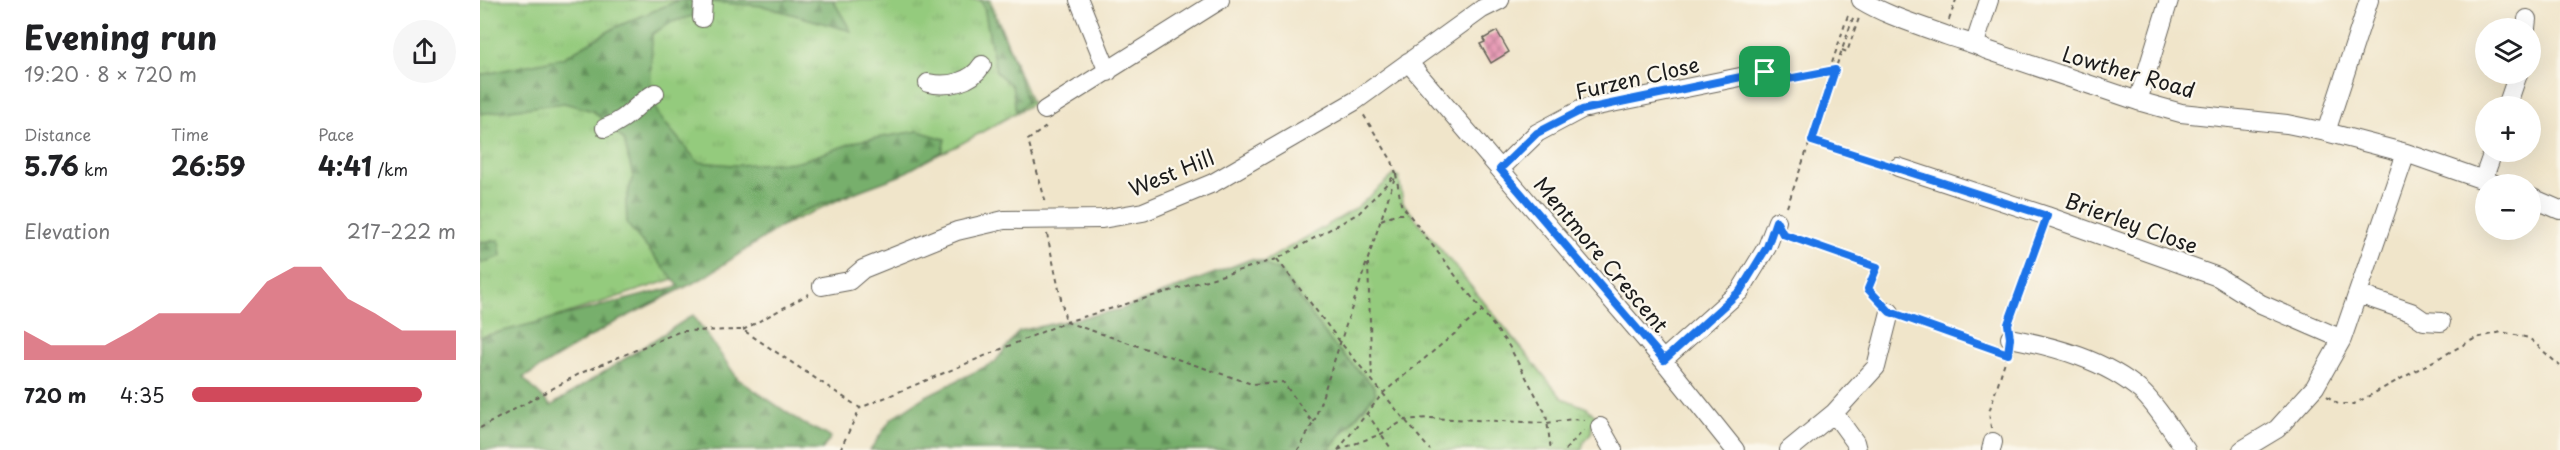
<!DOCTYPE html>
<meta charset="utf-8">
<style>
:root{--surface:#fff;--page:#f6f6f6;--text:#202124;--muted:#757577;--accent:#d1495b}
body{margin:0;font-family:"Playpen Sans",sans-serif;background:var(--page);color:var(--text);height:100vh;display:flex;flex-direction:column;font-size:22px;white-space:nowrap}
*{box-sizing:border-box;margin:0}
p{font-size:20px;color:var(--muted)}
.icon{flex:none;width:33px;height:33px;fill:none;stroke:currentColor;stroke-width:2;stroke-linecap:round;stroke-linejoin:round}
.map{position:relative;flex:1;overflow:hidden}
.panel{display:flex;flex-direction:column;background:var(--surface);width:480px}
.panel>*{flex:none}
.tools{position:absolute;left:1995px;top:18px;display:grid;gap:12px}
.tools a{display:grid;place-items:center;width:66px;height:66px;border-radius:50%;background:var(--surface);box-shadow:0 6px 24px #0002;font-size:30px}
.pin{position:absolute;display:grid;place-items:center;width:51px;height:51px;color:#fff;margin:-26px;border-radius:12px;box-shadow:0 3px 9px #0006}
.round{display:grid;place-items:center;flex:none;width:63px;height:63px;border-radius:32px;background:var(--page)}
.headline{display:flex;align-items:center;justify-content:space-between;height:102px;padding:0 24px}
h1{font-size:33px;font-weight:700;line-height:45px}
.figures{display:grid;grid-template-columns:repeat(3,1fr);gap:9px;height:102px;padding:6px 24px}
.figures div{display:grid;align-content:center}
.figures b{font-size:26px;font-weight:700}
.figures small{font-size:16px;font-weight:400}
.figures p{font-size:16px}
.chart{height:168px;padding:12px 24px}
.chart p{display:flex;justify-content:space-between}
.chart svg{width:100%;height:108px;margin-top:6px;fill:var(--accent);opacity:.7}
ul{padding:0 24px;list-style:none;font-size:20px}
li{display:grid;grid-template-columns:96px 72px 1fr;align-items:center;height:45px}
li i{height:15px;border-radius:8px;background:var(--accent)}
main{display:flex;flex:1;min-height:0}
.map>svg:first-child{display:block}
</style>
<main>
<section class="panel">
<div class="headline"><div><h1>Evening run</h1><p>19:20 · 8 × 720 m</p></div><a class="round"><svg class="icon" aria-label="share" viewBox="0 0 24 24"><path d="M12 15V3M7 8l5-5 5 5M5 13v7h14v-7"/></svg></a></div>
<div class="figures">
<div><p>Distance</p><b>5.76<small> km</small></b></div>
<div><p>Time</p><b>26:59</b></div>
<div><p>Pace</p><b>4:41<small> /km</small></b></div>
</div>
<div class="chart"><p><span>Elevation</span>217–222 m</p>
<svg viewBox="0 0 160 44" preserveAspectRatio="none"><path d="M0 44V32L10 38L20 38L30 38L40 32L50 25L60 25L70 25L80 25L90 12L100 6L110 6L120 19L130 25L140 32L150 32L160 32V44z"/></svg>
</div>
<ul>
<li><b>720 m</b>4:35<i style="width:87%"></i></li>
</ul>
</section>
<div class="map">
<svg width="2080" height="450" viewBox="0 0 2080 450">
<defs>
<pattern id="grass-tufts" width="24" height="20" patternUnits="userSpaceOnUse" patternTransform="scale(1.5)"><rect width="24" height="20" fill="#94cb7d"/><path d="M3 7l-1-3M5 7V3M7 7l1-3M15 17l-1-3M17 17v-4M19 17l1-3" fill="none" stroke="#7fae6b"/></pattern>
<pattern id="forest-firs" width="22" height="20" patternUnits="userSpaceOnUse" patternTransform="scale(1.5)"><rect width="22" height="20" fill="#77af6c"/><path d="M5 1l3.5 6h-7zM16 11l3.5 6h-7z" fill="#618e58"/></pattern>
<pattern id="building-cross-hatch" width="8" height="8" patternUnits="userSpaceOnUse" patternTransform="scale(1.5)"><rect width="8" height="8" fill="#e796b3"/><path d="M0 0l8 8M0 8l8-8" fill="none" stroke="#ba7a91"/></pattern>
</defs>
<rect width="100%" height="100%" fill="#fbf7ec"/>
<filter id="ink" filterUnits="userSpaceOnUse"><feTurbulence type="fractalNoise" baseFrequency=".0167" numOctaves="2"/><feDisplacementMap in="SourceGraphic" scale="12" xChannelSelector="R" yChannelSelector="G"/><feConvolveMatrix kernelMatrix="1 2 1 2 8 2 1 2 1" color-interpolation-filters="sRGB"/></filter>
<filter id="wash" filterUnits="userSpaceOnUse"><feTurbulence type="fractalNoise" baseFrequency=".008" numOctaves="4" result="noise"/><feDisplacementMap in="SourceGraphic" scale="24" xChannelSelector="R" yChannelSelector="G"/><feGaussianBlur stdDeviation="1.35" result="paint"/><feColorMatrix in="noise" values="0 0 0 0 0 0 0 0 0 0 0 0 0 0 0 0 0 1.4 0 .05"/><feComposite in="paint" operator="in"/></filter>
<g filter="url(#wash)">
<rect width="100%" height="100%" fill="#f0e5ca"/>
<path fill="url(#grass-tufts)" stroke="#58744c" stroke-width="1.5" d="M0,0h510l42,104 -75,42 -180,82 -89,46 -147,48 -61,15z
M914,175l5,2 4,26 159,195 25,10 11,11 -6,5v10l-8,7 -2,9h-254l38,-44 8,-19 -43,-45 -50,-70 -15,-7 -2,-3 91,-53z"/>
<path fill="url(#forest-firs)" stroke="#4a6644" stroke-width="1.5" d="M199,0h16l-2,16 -21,6 -20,12 -2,64 10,19 38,45 35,3 66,-3 59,-21 60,-10 27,8 -3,13 -43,24 -95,35 -101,67 -93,47 -87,53 28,28 142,-91 45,64 66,45 27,13 -9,13h-342v-113l199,-51 -52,-62 -1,-23 7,-25 -9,-36 -31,-29 -29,-8 -84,11v-39l83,-17 53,-31z
M231,0h122l18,31 -88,-25 -53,-4z
M500,0h7l23,51 18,51 -12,9 -4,-25 -16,-14 -12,-65z
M19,240l2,16 -21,8v-22z
M771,259l13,3 2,3 15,7 50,70 43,45 2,6 -48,57h-458l21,-31 33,-22 71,-35 24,-31 103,-22z"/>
<g id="blocks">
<path fill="url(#building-cross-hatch)" d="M1017,31l12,21 -18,11 -11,-19 5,-2 -2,-3z"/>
</g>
</g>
<g filter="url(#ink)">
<use href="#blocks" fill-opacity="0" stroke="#666259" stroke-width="1.5"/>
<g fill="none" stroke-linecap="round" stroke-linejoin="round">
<defs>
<path id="minor" d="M599,0l29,72
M1381,0c26,16 58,25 87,36 14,5 26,7 39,14l151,51 43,12 106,11 39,8 80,21 89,31
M222,18l1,-18
M2046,28l1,-9
M1495,43l14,-43
M928,62l255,298 72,90
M448,83c19,4 43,0 54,-18
M1658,101l31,-101
M2027,106l11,-32
M565,110l175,-110
M125,128c26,-10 29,-23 50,-35
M1846,132l43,-132
M1418,167l149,49 171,61 43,27 81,35
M1020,169l37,-36 45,-24 183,-37
M2003,180l10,-28
M2050,197l30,13
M342,286l27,-5 14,-12 94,-38 47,-11 98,-1 41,-7 70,-29 142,-82 127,-92 18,-9
M1878,294l53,18 13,9 17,1
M1530,338c46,9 95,22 131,53 16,14 32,42 45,59
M1183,360l77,-69 27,-44 10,-26
M1354,413l21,29 2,8
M1120,427l13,23
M1309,450l45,-37 42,-46 14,-55
M1511,450l2,-8
M1762,450l35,-21 38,-42 27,-48 64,-186"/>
</defs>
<use href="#minor" stroke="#666259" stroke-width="20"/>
<path stroke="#666259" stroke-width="2" stroke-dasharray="4.5 4.5" stroke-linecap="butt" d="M1469,20l7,-20
M1362,50l5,2 12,-34
M1299,76l9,3 47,-9 19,-55
M566,127l-18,13 18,63
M1332,141l72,22
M916,174l5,30 108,142 37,68 5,36
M1307,207l48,-137 -3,-7 17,-51
M901,220l14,-6h12
M567,234l19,88 186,62 31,-2 30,41 -15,27
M1309,237l88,30 -9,22 11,11
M797,259l64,84 89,107
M888,263l4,118
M1426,317l94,34
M1528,323l34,-93
M263,330l66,-36
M1847,396l11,8h16l122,-66 26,-6 27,6 31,28
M887,413l25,37
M834,422l81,-245
M0,428l101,-55 100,-42 62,-1 117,78 206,-86 211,-63 82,-46 37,-39 -4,-13 -29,-47
M1511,428l-2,-16 18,-57
M360,450l20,-42
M858,450l43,-16 24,-14 23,-2 119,5 25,-4 13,1
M858,450l45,-57 99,-82
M1085,450l19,-20"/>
<use href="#minor" stroke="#fff" stroke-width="18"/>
</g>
</g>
<g fill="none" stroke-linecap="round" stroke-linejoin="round" filter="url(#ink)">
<defs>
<path id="route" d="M1355,70l-23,71 235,75 -39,108 2,14 -2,16 -118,-42 -22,-23 9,-22 -94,-33 -7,-13 -9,26 -27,44 -76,69 -164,-191 37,-36 45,-23 183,-38 23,7z"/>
</defs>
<use href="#route" stroke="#fff" stroke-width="12"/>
<use href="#route" stroke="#1a73e8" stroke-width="8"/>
</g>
<g text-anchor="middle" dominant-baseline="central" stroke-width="4.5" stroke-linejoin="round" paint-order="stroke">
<g font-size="21" fill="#1c1c1c" stroke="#fbf7ec">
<text transform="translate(1649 71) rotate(16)">Lowther Road</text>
<text transform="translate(1157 77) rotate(-13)">Furzen Close</text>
<text transform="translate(691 172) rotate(-22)">West Hill</text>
<text transform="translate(1652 222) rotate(20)">Brierley Close</text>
<text transform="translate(1122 254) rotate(50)">Mentmore Crescent</text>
</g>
</g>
</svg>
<div class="tools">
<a><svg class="icon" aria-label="layers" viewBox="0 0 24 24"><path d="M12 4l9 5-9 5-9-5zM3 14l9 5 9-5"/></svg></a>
<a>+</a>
<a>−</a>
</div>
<div class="pin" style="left:1285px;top:72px;background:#1e9e55"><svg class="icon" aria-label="arrive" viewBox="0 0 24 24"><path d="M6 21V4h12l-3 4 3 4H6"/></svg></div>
</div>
</main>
